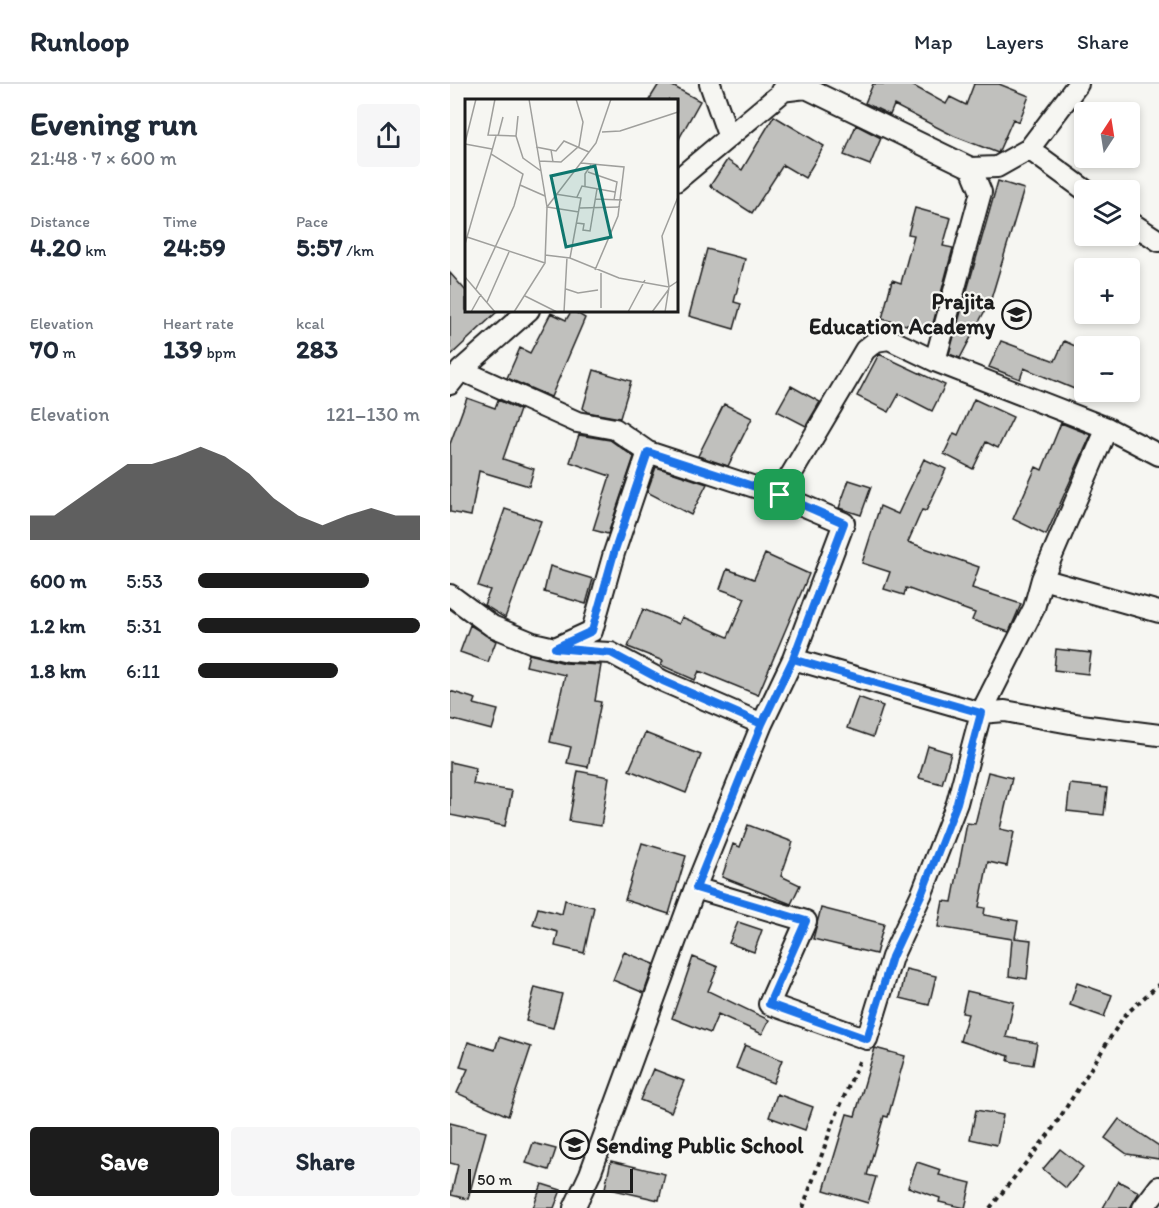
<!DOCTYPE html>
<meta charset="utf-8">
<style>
:root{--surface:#fff;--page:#f6f6f7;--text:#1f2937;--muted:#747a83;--line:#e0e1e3;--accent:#1c1c1c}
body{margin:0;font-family:Itim,sans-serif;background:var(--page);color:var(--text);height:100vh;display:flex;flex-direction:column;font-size:22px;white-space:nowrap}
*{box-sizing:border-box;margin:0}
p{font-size:20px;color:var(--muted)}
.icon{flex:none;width:33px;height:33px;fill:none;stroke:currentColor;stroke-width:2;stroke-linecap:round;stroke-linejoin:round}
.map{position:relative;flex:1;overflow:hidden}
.drawer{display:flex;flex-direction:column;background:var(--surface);width:450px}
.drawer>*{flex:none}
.needle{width:39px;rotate:12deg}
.fabs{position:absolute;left:624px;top:18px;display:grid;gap:12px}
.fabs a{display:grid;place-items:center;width:66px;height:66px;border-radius:6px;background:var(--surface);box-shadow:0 3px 9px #0003;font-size:30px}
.scale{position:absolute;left:18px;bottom:15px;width:165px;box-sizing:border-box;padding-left:6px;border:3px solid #1c1c1c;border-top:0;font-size:16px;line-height:21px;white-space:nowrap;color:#1c1c1c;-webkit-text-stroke:4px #f6f6f2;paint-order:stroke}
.pin{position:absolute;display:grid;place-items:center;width:51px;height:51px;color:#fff;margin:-26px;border-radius:12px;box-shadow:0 3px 9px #0006}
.round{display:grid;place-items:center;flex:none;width:63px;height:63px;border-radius:6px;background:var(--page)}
.head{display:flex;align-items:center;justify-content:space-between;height:102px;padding:0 30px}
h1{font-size:33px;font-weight:800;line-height:45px}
.figures{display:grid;grid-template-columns:repeat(3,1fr);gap:9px;height:102px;padding:6px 30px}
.figures div{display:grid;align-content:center}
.figures b{font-size:26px;font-weight:800}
.figures small{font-size:16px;font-weight:400}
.figures p{font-size:16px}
.chart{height:168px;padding:12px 30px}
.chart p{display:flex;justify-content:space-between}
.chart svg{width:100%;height:108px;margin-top:6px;fill:var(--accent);opacity:.7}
.button{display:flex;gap:12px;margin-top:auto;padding:12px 30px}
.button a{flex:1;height:69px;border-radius:6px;background:var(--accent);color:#fff;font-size:24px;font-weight:800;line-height:69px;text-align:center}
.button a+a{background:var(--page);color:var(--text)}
ul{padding:0 30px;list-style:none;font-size:20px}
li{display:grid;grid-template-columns:96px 72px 1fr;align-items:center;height:45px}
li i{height:15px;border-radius:8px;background:var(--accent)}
header{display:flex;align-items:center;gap:36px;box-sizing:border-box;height:84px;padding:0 30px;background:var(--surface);border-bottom:2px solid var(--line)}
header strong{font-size:28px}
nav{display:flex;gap:33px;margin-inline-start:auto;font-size:21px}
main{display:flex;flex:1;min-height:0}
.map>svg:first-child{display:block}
</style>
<header>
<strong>Runloop</strong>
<nav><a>Map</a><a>Layers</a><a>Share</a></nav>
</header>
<main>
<section class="drawer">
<div class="head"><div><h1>Evening run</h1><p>21:48 · 7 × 600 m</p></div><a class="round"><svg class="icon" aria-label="share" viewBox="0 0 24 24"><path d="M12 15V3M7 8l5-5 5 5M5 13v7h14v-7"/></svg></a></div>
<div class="figures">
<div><p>Distance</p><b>4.20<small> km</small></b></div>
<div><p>Time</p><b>24:59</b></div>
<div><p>Pace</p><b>5:57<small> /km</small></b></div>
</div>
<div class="figures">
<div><p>Elevation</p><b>70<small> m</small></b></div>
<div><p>Heart rate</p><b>139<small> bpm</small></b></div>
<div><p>kcal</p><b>283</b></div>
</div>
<div class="chart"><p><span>Elevation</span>121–130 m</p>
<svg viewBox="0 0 160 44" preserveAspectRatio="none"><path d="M0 44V34L10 34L20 27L30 20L40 13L50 13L60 10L70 6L80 10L90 17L100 27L110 34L120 38L130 34L140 31L150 34L160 34V44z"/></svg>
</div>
<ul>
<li><b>600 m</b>5:53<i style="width:77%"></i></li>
<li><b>1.2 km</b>5:31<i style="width:100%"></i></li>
<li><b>1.8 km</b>6:11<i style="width:63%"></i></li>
</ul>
<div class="button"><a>Save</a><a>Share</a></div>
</section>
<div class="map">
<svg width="709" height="1124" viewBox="0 0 709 1124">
<rect width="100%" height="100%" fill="#f6f6f2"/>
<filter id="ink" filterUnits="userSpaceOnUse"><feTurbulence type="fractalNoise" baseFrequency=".0167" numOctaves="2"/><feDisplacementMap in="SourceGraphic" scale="12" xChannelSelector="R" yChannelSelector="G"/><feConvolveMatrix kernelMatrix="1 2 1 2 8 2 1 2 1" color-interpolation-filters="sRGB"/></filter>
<g filter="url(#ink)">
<path fill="#c0c0bd" stroke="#1c1c1c" stroke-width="1.5" d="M209,0h10l31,17 -24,43v-44h-27z
M423,0h37l36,20 4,-7 16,8 8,-21h25l30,12 -10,26 -6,-3 -15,34 -44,-17 -60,-31 -4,10 -25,-12z
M324,32l50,30 -19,32 -22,-13 -31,48 -42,-27 17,-26 15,10z
M406,41l25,13 -11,27 -26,-10z
M548,97l26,8 -33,110 -31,59 -11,-4z
M465,124l36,10 -8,28 10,2 -22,83 -49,-12 10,-39 9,3 13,-48 -6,-1z
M257,165l38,10 -11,43 7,2 -7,25 -45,-13z
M0,189l16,18v19h33l-49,46z
M122,226l13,8 -34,79 -44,-19 13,-30 10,5 21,-40 15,7z
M551,257l54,20 9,-20 20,9v43l-60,-25 -4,11 -31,-12z
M429,270l66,31 -13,26 -33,-17 -10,18 -32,-16z
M144,286l37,11 -11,37 -33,-6 -4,-4z
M341,302l29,16 -14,24 -29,-15z
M17,314l28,10 3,-8 22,10 -17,49 31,10 -5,17 -50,-15 -8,45 -21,-4v-68z
M524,315l39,18 -15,31 -12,-6 -13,27 -29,-15 10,-21 4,2z
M274,320l28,14 -24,48 -30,-10z
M611,339l30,12 -45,100 -33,-16 23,-52 6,3z
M129,351l31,5 24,17 -26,77 -15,-4 17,-54 -40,-14z
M474,375l22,10 -20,42 -4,-1 -14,32 71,25 -7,21 49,16 -12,28 -37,-12 3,-7 -69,-25 -2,7 -20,-6 6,-17 -28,-9 18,-57 18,8z
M206,383l51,17 -16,31 -44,-23z
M399,396l22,7 -10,28 -22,-7z
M55,425l36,12 -36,97 -21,-13 6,-15 -12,-4z
M315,470l44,20 -51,121 -59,-24 -4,9 -34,-15 2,-4 -35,-14 15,-38 36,15 3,-7 46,20 17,-39 -25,-9 7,-20 27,10z
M100,482l43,13 -7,25 -42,-12z
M20,541l26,16 -8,21 -28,-10z
M606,565l35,4 -3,21 -34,-4z
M79,570l36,9 36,2 -6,36 6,1 -13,65 -21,-4 4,-16 -21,-5 15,-67 -39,-9z
M0,607l26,8 -2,5 24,6 -6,20 -42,-11z
M408,613l25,9 -10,31 -26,-9z
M195,649l56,22 -15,38 -57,-23z
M478,662l23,7 -9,31 -23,-6z
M0,678l26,6 -3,16 39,7 -7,35 -55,-11z
M128,687l31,6 -8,49 -32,-5z
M538,688l24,6 -12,51 14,3 -7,34 -19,-4 -9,45 6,1 -1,7 34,6 -3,17 16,2 -4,39 -18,-3 3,-37 -74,-12 5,-26 9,1 15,-79 8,1z
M620,700l37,4 -3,27 -37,-4z
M298,741l45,17 -12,34 19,9 -9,19 -69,-27 11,-33 7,3z
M192,759l44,13 -17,58 -44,-14z
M115,816l29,7 -10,46 -29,-7 3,-14 -25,-7 5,-17 24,6z
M371,824l63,16 -8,30 -63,-15z
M288,838l24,8 -8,22 -25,-9z
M174,868l30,12 -10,29 -31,-13z
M243,873l25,10 -10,24 61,29 -7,14 -44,-20 -8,19 -38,-15z
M456,885l30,7 -7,29 -29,-7z
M627,899l35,12 -8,22 -34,-12z
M85,903l27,7 -9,34 -27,-7z
M517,907l47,11 -8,35 31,6 -4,22 -25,-4 1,-5 -49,-15 8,-27 -6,-1z
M49,953l32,10 -23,69 -51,-23 11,-24 -8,-2 8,-25 27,8z
M295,961l37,15 -9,23 -37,-15z
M425,964l30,8 -17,61 -4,-1 -17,59 9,2 -8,26 -44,-13 23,-76 8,2z
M203,985l31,12 -13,31 -31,-12z
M327,1010l36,13 -8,23 -36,-13z
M526,1026l27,5 -6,30 -27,-6z
M669,1035l40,27v13l-32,-5 -22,-16z
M0,1039l36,9 -18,67 -17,-4 7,-30 -8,-2z
M83,1059l23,6 -7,21 -23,-7z
M610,1065l23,18 -17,21 -23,-19z
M161,1077l54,13 -6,26 -54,-12z
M467,1078l24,8 -2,5 32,8 -6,25 -26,-6 1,-4 -32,-11z
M668,1097l21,11 -9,16h-27z
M92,1100l19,6 -7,18h-21z"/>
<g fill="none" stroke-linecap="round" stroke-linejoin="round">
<defs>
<path id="minor" d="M260,0l18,51
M331,7l25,-3 165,80
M579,65l56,41
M226,97l116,-97
M680,138l29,19
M485,277l46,-169 -10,-24 26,-1 32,-18 49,-65
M11,286l116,52 38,7 33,23 131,43 65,28 -51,136 -31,65 -67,164 -105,286 -16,34
M0,300l11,-14 68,-60
M329,411l86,-145 11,-9 13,-2 46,22 172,67 52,27
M592,495l117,33
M0,511l42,31 41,17 35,8 43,2 52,28 99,43
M105,564l37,-17 22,-78 34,-101
M343,575l188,54 24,-2 76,14 78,10
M245,804l111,33 -37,83 98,35 25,-82 30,-64 35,-90 24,-90 53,-105 8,-29 65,-151
M693,1124l16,-21"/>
</defs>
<use href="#minor" stroke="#1c1c1c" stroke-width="24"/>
<path stroke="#1c1c1c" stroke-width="4" stroke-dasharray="4.5 4.5" stroke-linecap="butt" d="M353,1124l30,-85 28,-66
M540,1124l62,-78 72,-114 35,-32"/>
<use href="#minor" stroke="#f6f6f2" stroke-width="20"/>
</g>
</g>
<g fill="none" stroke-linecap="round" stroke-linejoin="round" filter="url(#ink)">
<defs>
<path id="route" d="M330,411l-132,-43 -34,101 -22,78 -37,17 56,5 52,28 99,43 31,-65 188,54 -24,90 -35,90 -30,64 -25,82 -98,-35 37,-83 -110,-33 66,-164 31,-65 51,-136 -64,-28"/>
</defs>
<use href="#route" stroke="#fff" stroke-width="12"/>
<use href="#route" stroke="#1a73e8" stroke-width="8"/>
</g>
<defs>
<symbol id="school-ring" viewBox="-11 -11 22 22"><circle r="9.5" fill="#f6f6f2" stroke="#1c1c1c" stroke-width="1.5"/><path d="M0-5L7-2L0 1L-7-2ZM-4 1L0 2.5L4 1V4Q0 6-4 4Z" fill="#1c1c1c"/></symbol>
</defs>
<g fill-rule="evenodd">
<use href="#school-ring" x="550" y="214" width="33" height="33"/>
<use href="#school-ring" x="108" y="1044" width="33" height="33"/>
</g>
<g text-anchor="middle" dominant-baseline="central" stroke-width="4.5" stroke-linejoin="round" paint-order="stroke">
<g font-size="22" font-weight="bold" fill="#1c1c1c" stroke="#f6f6f2" text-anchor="end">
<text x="545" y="217">Prajita<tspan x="545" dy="25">Education Academy</tspan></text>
<text x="146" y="1061" text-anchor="start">Sending Public School</text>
</g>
</g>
<g transform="translate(15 15)">
<rect width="213" height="213" fill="#f6f6f2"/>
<path fill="none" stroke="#9f9f9c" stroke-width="1.5" d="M30,0l-7,36 28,1 7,22 18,13M137,33l18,-1 58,-19M33,37l5,-19M51,37l2,-20M0,44l11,-44M0,45l27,5M71,48l15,3 2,12M86,51l5,1 8,-10 25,11M74,62l22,1 18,-16 4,-24 -7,-23M116,64l43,4 -6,49 -23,54M123,73l29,10 -3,18M55,86l25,11M120,88v-13l6,-9M90,95l26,4 -11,60M112,98l5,-11 33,6M130,100l27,1M115,109l40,-1M114,113l-32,-5 49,-64 15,-44M112,124l7,1 -1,6 7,1 7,-42M2,138l78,26M0,145l26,-90M80,156l25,3 49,20 50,9 9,-6M0,178l30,35M11,190l38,-83 9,-32 -32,-20 5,-18M101,190l12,4 20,-3M60,197l32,16M22,203l22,-50M136,209v-35M6,213l10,-18M49,213l31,-49 2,-56 -18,-108M99,213l3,-55M163,213l17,-32M187,213l17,-23M200,213l4,-25 -7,-51 16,-39"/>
<path fill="#0f766e" fill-opacity="0.15" stroke="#0f766e" stroke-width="3" d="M130,67l16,71 -45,10 -15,-71z"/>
<rect width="213" height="213" fill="none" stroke="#1c1c1c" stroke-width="3"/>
</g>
</svg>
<div class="fabs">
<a><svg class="needle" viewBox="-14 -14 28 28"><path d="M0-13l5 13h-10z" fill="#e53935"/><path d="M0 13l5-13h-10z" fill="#747a83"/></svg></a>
<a><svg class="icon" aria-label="layers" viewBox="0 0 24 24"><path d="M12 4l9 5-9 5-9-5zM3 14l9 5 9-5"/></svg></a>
<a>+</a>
<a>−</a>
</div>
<div class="scale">50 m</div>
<div class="pin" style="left:330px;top:411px;background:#1e9e55"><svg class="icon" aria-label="arrive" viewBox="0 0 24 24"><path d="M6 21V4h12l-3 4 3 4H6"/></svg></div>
</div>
</main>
